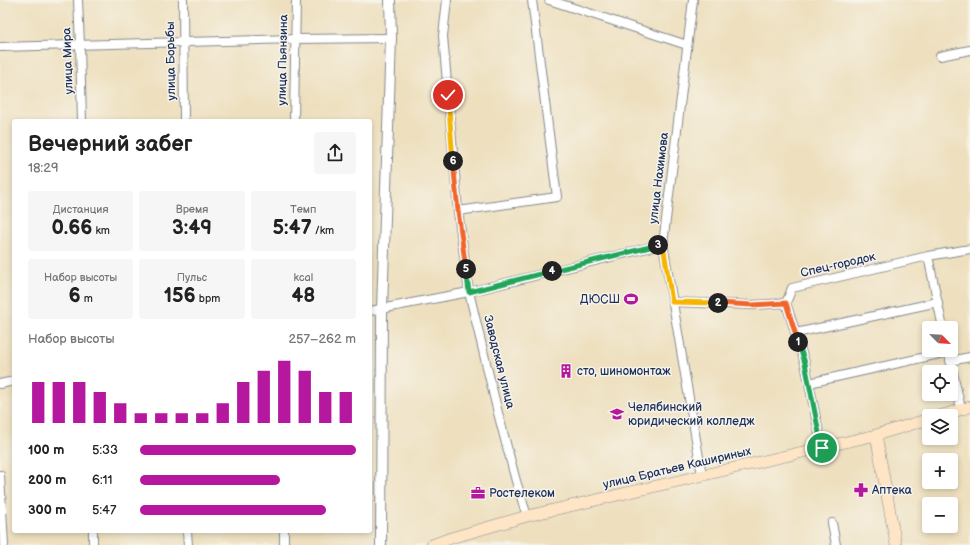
<!DOCTYPE html>
<html lang="ru">
<meta charset="utf-8">
<style>
:root{--surface:#fff;--page:#f6f6f6;--text:#222;--muted:#767676;--accent:#b5179e}
body{margin:0;font-family:"Balsamiq Sans",sans-serif;background:var(--page);color:var(--text);height:100vh;display:flex;flex-direction:column;font-size:15px;white-space:nowrap}
*{box-sizing:border-box;margin:0}
p{font-size:13px;color:var(--muted)}
.icon{flex:none;width:22px;height:22px;fill:none;stroke:currentColor;stroke-width:2;stroke-linecap:round;stroke-linejoin:round}
.map{position:relative;flex:1;overflow:hidden}
.panel{position:absolute;left:12px;top:119px;width:360px;height:414px;display:flex;flex-direction:column;background:var(--surface);border-radius:4px;box-shadow:0 2px 6px #0003}
.panel>*{flex:none}
.needle{width:26px;rotate:114deg}
.tools{position:absolute;left:922px;top:321px;display:grid;gap:8px}
.tools a{display:grid;place-items:center;width:36px;height:36px;border-radius:4px;background:var(--surface);box-shadow:0 2px 6px #0003;font-size:20px}
.pin{position:absolute;display:grid;place-items:center;width:34px;height:34px;color:#fff;margin:-17px;border:2px solid #fff;border-radius:50%;box-shadow:0 1px 4px #0007}
.km{position:absolute;width:20px;height:20px;margin:-10px;border-radius:50%;background:#222;color:#fff;font-size:11px;line-height:20px;text-align:center}
.round{display:grid;place-items:center;flex:none;width:42px;height:42px;border-radius:4px;background:var(--page)}
.head{display:flex;align-items:center;justify-content:space-between;height:68px;padding:0 16px}
h1{font-size:22px;font-weight:600;line-height:30px}
.figures{display:grid;grid-template-columns:repeat(3,1fr);gap:6px;height:68px;padding:4px 16px}
.figures div{display:grid;align-content:center;border-radius:4px;background:var(--page);text-align:center}
.figures b{font-size:20px;font-weight:600}
.figures small{font-size:11px;font-weight:400}
.figures p{font-size:11px}
.chart{height:112px;padding:8px 16px}
.chart p{display:flex;justify-content:space-between}
.chart svg{width:100%;height:72px;margin-top:4px;stroke:var(--accent);stroke-width:6}
ul{padding:0 16px;list-style:none;font-size:13px}
li{display:grid;grid-template-columns:64px 48px 1fr;align-items:center;height:30px}
li i{height:10px;border-radius:5px;background:var(--accent)}
.map>svg:first-child{display:block}
</style>
<div class="map">
<svg width="970" height="545" viewBox="0 0 970 545">
<rect width="100%" height="100%" fill="#f7f3e8"/>
<filter id="ink" filterUnits="userSpaceOnUse"><feTurbulence type="fractalNoise" baseFrequency=".025" numOctaves="2"/><feDisplacementMap in="SourceGraphic" scale="8" xChannelSelector="R" yChannelSelector="G"/><feConvolveMatrix kernelMatrix="1 2 1 2 8 2 1 2 1" color-interpolation-filters="sRGB"/></filter>
<filter id="wash" filterUnits="userSpaceOnUse"><feTurbulence type="fractalNoise" baseFrequency=".012" numOctaves="4" result="noise"/><feDisplacementMap in="SourceGraphic" scale="16" xChannelSelector="R" yChannelSelector="G"/><feGaussianBlur stdDeviation="0.9" result="paint"/><feColorMatrix in="noise" values="0 0 0 0 0 0 0 0 0 0 0 0 0 0 0 0 0 1.4 0 .05"/><feComposite in="paint" operator="in"/></filter>
<g filter="url(#wash)">
<rect width="100%" height="100%" fill="#eee0bf"/>
</g>
<g filter="url(#ink)">
<g fill="none" stroke-linecap="round" stroke-linejoin="round">
<defs>
<path id="minor" d="M78,0l2,45 2,76
M183,0l1,121
M447,0l-4,36 15,175 11,81 29,121 18,68 11,35
M549,0l138,45
M693,0l-30,244 39,231
M0,47l295,-8 96,-1
M940,56l30,-6
M294,121l2,-121
M458,211l99,-14 -25,-197
M928,256l15,72
M673,302l79,3 34,-2 6,-15 136,-32 42,-7
M786,303l19,60 17,85
M370,311l99,-19 194,-48
M796,333l142,-31
M948,350l13,59
M950,361l20,-4
M809,383l139,-31
M0,384l14,-3
M0,475l4,70
M832,523l4,22
M93,531v14
M187,531l1,14
M284,545v-14"/>
<path id="tertiary" d="M381,545l1,-236 9,-271 -1,-38"/>
<path id="secondary" d="M939,416l31,-9
M876,435l20,110
M432,545l19,-7 76,-22 349,-81 53,-16"/>
</defs>
<use href="#minor" stroke="#84888e" stroke-width="10"/>
<use href="#tertiary" stroke="#84888e" stroke-width="12"/>
<use href="#secondary" stroke="#84888e" stroke-width="12"/>
<use href="#minor" stroke="#fff" stroke-width="8"/>
<use href="#tertiary" stroke="#fff" stroke-width="10"/>
<use href="#secondary" stroke="#fde5c5" stroke-width="11"/>
</g>
</g>
<g fill="none" stroke-linecap="round" stroke-linejoin="round" filter="url(#ink)">
<defs>
<path id="split-1" d="M798,342l7,21 17,85"/>
<path id="split-2" d="M718,303l34,2 34,-2 12,39"/>
<path id="split-3" d="M658,245l5,-1 9,58 46,1"/>
<path id="split-4" d="M552,271l106,-26"/>
<path id="split-5" d="M466,269l3,23 83,-21"/>
<path id="split-6" d="M453,161l5,50 8,58"/>
<path id="split-7" d="M448,95l5,66"/>
</defs>
<use href="#split-1" stroke="#fff" stroke-width="8"/>
<use href="#split-2" stroke="#fff" stroke-width="8"/>
<use href="#split-3" stroke="#fff" stroke-width="8"/>
<use href="#split-4" stroke="#fff" stroke-width="8"/>
<use href="#split-5" stroke="#fff" stroke-width="8"/>
<use href="#split-6" stroke="#fff" stroke-width="8"/>
<use href="#split-7" stroke="#fff" stroke-width="8"/>
<use href="#split-1" stroke="#22a559" stroke-width="5"/>
<use href="#split-2" stroke="#f0652b" stroke-width="5"/>
<use href="#split-3" stroke="#f5b400" stroke-width="5"/>
<use href="#split-4" stroke="#22a559" stroke-width="5"/>
<use href="#split-5" stroke="#22a559" stroke-width="5"/>
<use href="#split-6" stroke="#f0652b" stroke-width="5"/>
<use href="#split-7" stroke="#f5b400" stroke-width="5"/>
</g>
<defs>
<symbol id="stadium-bare" viewBox="-9 -9 18 18"><path d="M0-5a6.5 5 0 1 0 0 10a6.5 5 0 1 0 0-10ZM-3.5-1.8h7v3.6h-7Z" fill="#b5179e" stroke="#f7f3e8" stroke-width="2.5" paint-order="stroke"/></symbol>
<symbol id="building-bare" viewBox="-9 -9 18 18"><path d="M-4-6H4V6H1V3H-1V6H-4ZM-2.5-4.3h1.7v1.8h-1.7ZM.8-4.3h1.7v1.8H.8ZM-2.5-1h1.7V.8h-1.7ZM.8-1h1.7V.8H.8Z" fill="#b5179e" stroke="#f7f3e8" stroke-width="2.5" paint-order="stroke"/></symbol>
<symbol id="university-bare" viewBox="-9 -9 18 18"><path d="M0-5L7-2L0 1L-7-2ZM-4 1L0 2.5L4 1V4Q0 6-4 4Z" fill="#b5179e" stroke="#f7f3e8" stroke-width="2.5" paint-order="stroke"/></symbol>
<symbol id="pharmacy-bare" viewBox="-9 -9 18 18"><path d="M-2-6h4v4h4v4h-4v4h-4v-4h-4v-4h4Z" fill="#b5179e" stroke="#f7f3e8" stroke-width="2.5" paint-order="stroke"/></symbol>
<symbol id="office-bare" viewBox="-9 -9 18 18"><path d="M-6-3h4V-5.5h4V-3h4V5H-6ZM-1-4.5V-3h2v-1.5ZM-6 0V1H6V0Z" fill="#b5179e" stroke="#f7f3e8" stroke-width="2.5" paint-order="stroke"/></symbol>
</defs>
<g fill-rule="evenodd">
<use href="#stadium-bare" x="621" y="289" width="20" height="20"/>
<use href="#building-bare" x="556" y="361" width="20" height="20"/>
<use href="#university-bare" x="607" y="404" width="20" height="20"/>
<use href="#pharmacy-bare" x="851" y="480" width="20" height="20"/>
<use href="#office-bare" x="468" y="483" width="20" height="20"/>
</g>
<g text-anchor="middle" dominant-baseline="central" stroke-width="3" stroke-linejoin="round" paint-order="stroke">
<g font-size="12" fill="#1b2f5e" stroke="#f7f3e8">
<text transform="translate(283 60) rotate(-89)">улица Пьянзина</text>
<text transform="translate(68 61) rotate(-92)">улица Мира</text>
<text transform="translate(171 61) rotate(-91)">улица Борьбы</text>
<text transform="translate(659 178) rotate(-83)">улица Нахимова</text>
<text transform="translate(838 265) rotate(-13)">Спец-городок</text>
<text transform="translate(499 362) rotate(76)">Заводская улица</text>
<text transform="translate(677 468) rotate(-13)">улица Братьев Кашириных</text>
</g>
<g font-size="12" fill="#1b2f5e" stroke="#f7f3e8" text-anchor="start">
<text x="620" y="299" text-anchor="end">ДЮСШ</text>
<text x="577" y="371">сто, шиномонтаж</text>
<text x="628" y="407">Челябинский<tspan x="628" dy="14">юридический колледж</tspan></text>
<text x="872" y="490">Аптека</text>
<text x="489" y="493">Ростелеком</text>
</g>
</g>
</svg>
<div class="tools">
<a><svg class="needle" viewBox="-14 -14 28 28"><path d="M0-13l5 13h-10z" fill="#e53935"/><path d="M0 13l5-13h-10z" fill="#767676"/></svg></a>
<a><svg class="icon" aria-label="locate" viewBox="0 0 24 24"><circle cx="12" cy="12" r="6"/><path d="M12 2v4M12 18v4M2 12h4M18 12h4"/></svg></a>
<a><svg class="icon" aria-label="layers" viewBox="0 0 24 24"><path d="M12 4l9 5-9 5-9-5zM3 14l9 5 9-5"/></svg></a>
<a>+</a>
<a>−</a>
</div>
<div class="pin" style="left:822px;top:448px;background:#1e9e55"><svg class="icon" aria-label="arrive" viewBox="0 0 24 24"><path d="M6 21V4h12l-3 4 3 4H6"/></svg></div>
<div class="pin" style="left:448px;top:95px;background:#d93025"><svg class="icon" aria-label="check" viewBox="0 0 24 24"><path d="M5 12l5 5 9-10"/></svg></div>
<b class="km" style="left:798px;top:342px">1</b>
<b class="km" style="left:718px;top:303px">2</b>
<b class="km" style="left:658px;top:245px">3</b>
<b class="km" style="left:552px;top:271px">4</b>
<b class="km" style="left:466px;top:269px">5</b>
<b class="km" style="left:453px;top:161px">6</b>
<section class="panel">
<div class="head"><div><h1>Вечерний забег</h1><p>18:29</p></div><a class="round"><svg class="icon" aria-label="share" viewBox="0 0 24 24"><path d="M12 15V3M7 8l5-5 5 5M5 13v7h14v-7"/></svg></a></div>
<div class="figures">
<div><p>Дистанция</p><b>0.66<small> km</small></b></div>
<div><p>Время</p><b>3:49</b></div>
<div><p>Темп</p><b>5:47<small> /km</small></b></div>
</div>
<div class="figures">
<div><p>Набор высоты</p><b>6<small> m</small></b></div>
<div><p>Пульс</p><b>156<small> bpm</small></b></div>
<div><p>kcal</p><b>48</b></div>
</div>
<div class="chart"><p><span>Набор высоты</span>257–262 m</p>
<svg viewBox="0 0 160 44" preserveAspectRatio="none"><path d="M5 44V19M15 44V19M25 44V19M35 44V25M45 44V32M55 44V38M65 44V38M75 44V38M85 44V38M95 44V32M105 44V19M115 44V12M125 44V6M135 44V12M145 44V25M155 44V25"/></svg>
</div>
<ul>
<li><b>100 m</b>5:33<i style="width:100%"></i></li>
<li><b>200 m</b>6:11<i style="width:65%"></i></li>
<li><b>300 m</b>5:47<i style="width:86%"></i></li>
</ul>
</section>
</div>
